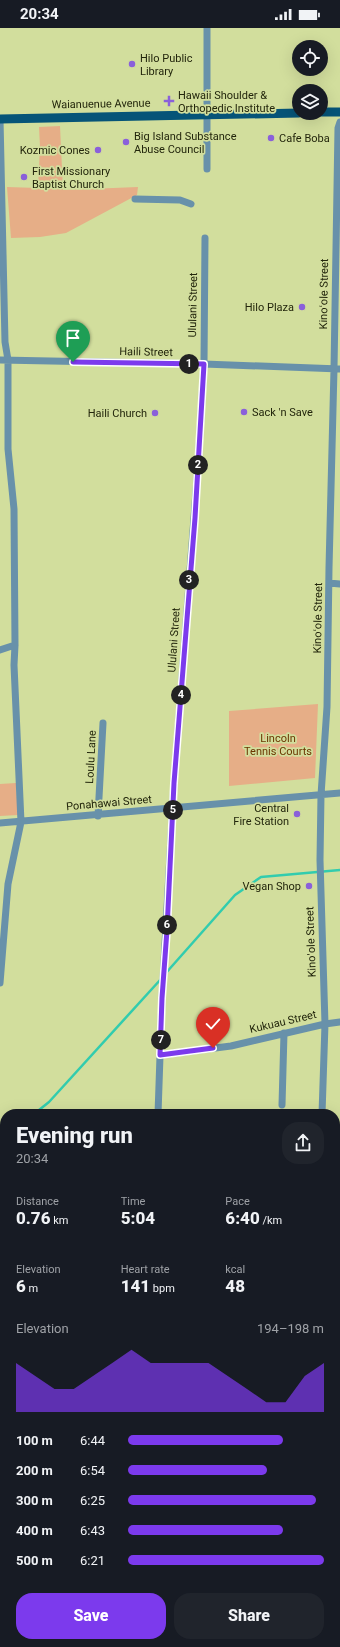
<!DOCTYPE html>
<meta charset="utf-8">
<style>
:root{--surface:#171b24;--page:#20242c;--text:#f1f3f6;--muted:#9ea1a6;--accent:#7c3aed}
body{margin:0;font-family:Roboto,sans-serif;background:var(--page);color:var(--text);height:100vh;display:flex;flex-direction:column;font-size:15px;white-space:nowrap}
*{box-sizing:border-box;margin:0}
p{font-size:13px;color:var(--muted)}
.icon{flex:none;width:22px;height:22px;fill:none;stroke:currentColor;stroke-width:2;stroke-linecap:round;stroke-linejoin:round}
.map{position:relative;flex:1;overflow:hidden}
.panel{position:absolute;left:0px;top:1081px;width:340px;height:538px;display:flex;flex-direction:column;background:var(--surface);border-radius:16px 16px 0 0;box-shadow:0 4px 16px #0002}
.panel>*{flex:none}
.controls{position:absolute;left:292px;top:12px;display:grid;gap:8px}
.controls a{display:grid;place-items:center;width:36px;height:36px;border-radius:50%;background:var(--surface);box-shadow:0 4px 16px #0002;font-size:20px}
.pin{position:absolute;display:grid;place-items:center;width:34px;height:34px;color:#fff;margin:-41px -17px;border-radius:50% 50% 50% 0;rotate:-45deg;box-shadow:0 0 4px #0007}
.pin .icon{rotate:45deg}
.km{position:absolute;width:20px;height:20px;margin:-10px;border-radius:50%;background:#222;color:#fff;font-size:11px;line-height:20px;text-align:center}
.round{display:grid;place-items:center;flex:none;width:42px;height:42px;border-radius:16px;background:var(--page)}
.headline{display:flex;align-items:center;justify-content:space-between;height:68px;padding:0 16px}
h1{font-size:22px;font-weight:800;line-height:30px}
.stats{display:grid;grid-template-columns:repeat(3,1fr);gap:6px;height:68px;padding:4px 16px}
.stats div{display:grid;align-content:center}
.stats b{font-size:17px;font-weight:800}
.stats small{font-size:11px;font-weight:400}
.stats p{font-size:11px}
.chart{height:112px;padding:8px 16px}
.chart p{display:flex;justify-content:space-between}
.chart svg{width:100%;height:72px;margin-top:4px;fill:var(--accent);opacity:.7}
.cta{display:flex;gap:8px;margin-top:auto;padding:8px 16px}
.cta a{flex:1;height:46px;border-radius:16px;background:var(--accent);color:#fff;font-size:16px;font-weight:800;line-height:46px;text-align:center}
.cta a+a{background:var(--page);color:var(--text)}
ul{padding:0 16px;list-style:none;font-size:13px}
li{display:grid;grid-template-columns:64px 48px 1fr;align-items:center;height:30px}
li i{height:10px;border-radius:5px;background:var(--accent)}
.status{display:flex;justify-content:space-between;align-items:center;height:28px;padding:0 20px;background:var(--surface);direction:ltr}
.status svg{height:11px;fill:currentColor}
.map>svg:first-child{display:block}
</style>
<div class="status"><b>20:34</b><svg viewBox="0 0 49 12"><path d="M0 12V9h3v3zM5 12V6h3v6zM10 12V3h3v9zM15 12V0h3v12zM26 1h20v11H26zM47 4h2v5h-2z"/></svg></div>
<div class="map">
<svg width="340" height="1619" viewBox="0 0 340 1619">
<rect width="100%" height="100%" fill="#d2de9d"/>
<path fill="#e6ae87" d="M60,98l3,64 75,-3 -1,8 -71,38 -26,4 -29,1 -4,-51 31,1 2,-41 -1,-20z
M318,676l-3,74 -86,8v-75z
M16,755l2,32 -18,1v-32z"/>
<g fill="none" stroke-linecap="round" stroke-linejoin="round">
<path stroke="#32ccae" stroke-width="2.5" d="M165,946l70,-79 26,-18 79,-7
M34,1086l15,-12 112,-123
M0,1109l5,-1"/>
<path stroke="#6891aa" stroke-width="7" d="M207,141v-141
M135,171l45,1 11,4
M0,332l204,4 136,5
M329,555l11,1
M0,622l15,-5
M98,788l5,-93
M0,795l340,-30
M0,955l8,-99 13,-62 -7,-157 1,-20 -1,-136 -6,-60v-89l-3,-18 -5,-223
M160,1027l71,-9 94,-22 15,-2
M282,1077l2,-72
M158,1086l4,-116 12,-215 24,-318 6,-101 1,-126
M322,1086l3,-90 -5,-164 1,-65 6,-88 2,-139 5,-199 4,-241 2,-6
M0,1185l5,-2
M335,1432l5,-2
M0,1550l5,-2
M135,1619v-5
M314,1619l1,-5"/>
<path stroke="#065478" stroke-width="9" d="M321,84h19
M0,91l299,-6"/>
</g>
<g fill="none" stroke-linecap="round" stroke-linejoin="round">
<defs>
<path id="route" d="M73,334l131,2 -9,154 -21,265 -7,147 -5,68 -2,57 53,-7"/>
</defs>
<use href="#route" stroke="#fff" stroke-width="8"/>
<use href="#route" stroke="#7c3aed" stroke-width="5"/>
</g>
<g fill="#8a60da" stroke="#d2de9d" stroke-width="1.5">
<circle cx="132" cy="36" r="4"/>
<path d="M167 67h4v4h4v4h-4v4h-4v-4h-4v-4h4z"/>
<circle cx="271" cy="110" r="4"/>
<circle cx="126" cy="114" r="4"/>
<circle cx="98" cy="122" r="4"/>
<circle cx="24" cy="149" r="4"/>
<circle cx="302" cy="279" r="4"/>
<circle cx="244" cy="384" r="4"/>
<circle cx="155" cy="385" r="4"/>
<circle cx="297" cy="786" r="4"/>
<circle cx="309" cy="858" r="4"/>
</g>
<g text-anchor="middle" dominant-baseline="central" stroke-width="3.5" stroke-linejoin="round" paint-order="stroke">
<g font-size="11" fill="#23260c" stroke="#d2de9d" text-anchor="start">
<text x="140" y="30">Hilo Public<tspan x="140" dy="13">Library</tspan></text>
<text x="178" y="67">Hawaii Shoulder &amp;<tspan x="178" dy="13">Orthopedic Institute</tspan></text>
<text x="134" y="108">Big Island Substance<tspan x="134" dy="13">Abuse Council</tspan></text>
<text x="279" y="110">Cafe Boba</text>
<text x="90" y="122" text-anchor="end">Kozmic Cones</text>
<text x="32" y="143">First Missionary<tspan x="32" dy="13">Baptist Church</tspan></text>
<text x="294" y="279" text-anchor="end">Hilo Plaza</text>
<text x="252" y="384">Sack 'n Save</text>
<text x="147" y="385" text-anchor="end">Haili Church</text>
<text x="289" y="780" text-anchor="end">Central<tspan x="289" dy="13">Fire Station</tspan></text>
<text x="301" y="858" text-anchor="end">Vegan Shop</text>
</g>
<g font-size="11" fill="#23260c" stroke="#d2de9d">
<text transform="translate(101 76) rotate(-1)">Waianuenue Avenue</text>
<text transform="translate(324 266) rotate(-89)">Kinoʻole Street</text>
<text transform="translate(193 277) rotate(-89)">Ululani Street</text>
<text transform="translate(146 324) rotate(1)">Haili Street</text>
<text transform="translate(318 590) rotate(-89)">Kinoʻole Street</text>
<text transform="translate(174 612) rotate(-86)">Ululani Street</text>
<text transform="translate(91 729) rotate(-87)">Loulu Lane</text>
<text transform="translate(109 775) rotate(-5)">Ponahawai Street</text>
<text transform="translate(311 914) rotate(-92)">Kinoʻole Street</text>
<text transform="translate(283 994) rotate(-13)">Kukuau Street</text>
</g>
<g font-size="11" fill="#6b3500" stroke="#d2de9d">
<text x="278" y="710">Lincoln<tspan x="278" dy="13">Tennis Courts</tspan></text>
</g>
</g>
</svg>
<div class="controls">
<a><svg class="icon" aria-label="locate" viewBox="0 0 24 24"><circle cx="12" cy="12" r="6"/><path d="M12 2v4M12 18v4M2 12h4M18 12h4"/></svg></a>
<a><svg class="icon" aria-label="layers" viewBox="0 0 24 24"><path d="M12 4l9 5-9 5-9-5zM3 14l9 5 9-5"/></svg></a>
</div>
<div class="pin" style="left:73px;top:334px;background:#1e9e55"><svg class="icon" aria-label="arrive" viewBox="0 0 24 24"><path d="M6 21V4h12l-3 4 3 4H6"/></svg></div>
<div class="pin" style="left:213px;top:1020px;background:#d93025"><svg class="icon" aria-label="check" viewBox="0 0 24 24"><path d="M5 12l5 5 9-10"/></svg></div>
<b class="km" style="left:189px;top:336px">1</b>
<b class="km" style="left:198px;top:437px">2</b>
<b class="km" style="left:189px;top:552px">3</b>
<b class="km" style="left:181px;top:667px">4</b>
<b class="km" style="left:173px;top:782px">5</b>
<b class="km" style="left:167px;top:897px">6</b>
<b class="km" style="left:161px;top:1012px">7</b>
<section class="panel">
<div class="headline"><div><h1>Evening run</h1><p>20:34</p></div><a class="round"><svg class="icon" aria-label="share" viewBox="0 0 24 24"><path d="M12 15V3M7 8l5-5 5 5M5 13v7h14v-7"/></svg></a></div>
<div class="stats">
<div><p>Distance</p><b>0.76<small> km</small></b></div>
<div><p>Time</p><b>5:04</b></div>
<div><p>Pace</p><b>6:40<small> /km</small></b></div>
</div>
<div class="stats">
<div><p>Elevation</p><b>6<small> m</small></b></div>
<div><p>Heart rate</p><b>141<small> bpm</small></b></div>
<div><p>kcal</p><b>48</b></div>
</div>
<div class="chart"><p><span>Elevation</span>194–198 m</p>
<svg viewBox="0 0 160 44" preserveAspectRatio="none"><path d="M0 44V14L10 22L20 30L30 30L40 22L50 14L60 6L70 14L80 14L90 14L100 14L110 22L120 30L130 38L140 38L150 22L160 14V44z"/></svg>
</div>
<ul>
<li><b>100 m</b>6:44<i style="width:79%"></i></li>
<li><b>200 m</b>6:54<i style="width:71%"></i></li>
<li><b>300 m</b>6:25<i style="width:96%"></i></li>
<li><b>400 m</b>6:43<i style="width:79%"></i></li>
<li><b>500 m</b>6:21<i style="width:100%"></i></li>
</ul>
<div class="cta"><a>Save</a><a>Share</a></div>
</section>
</div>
